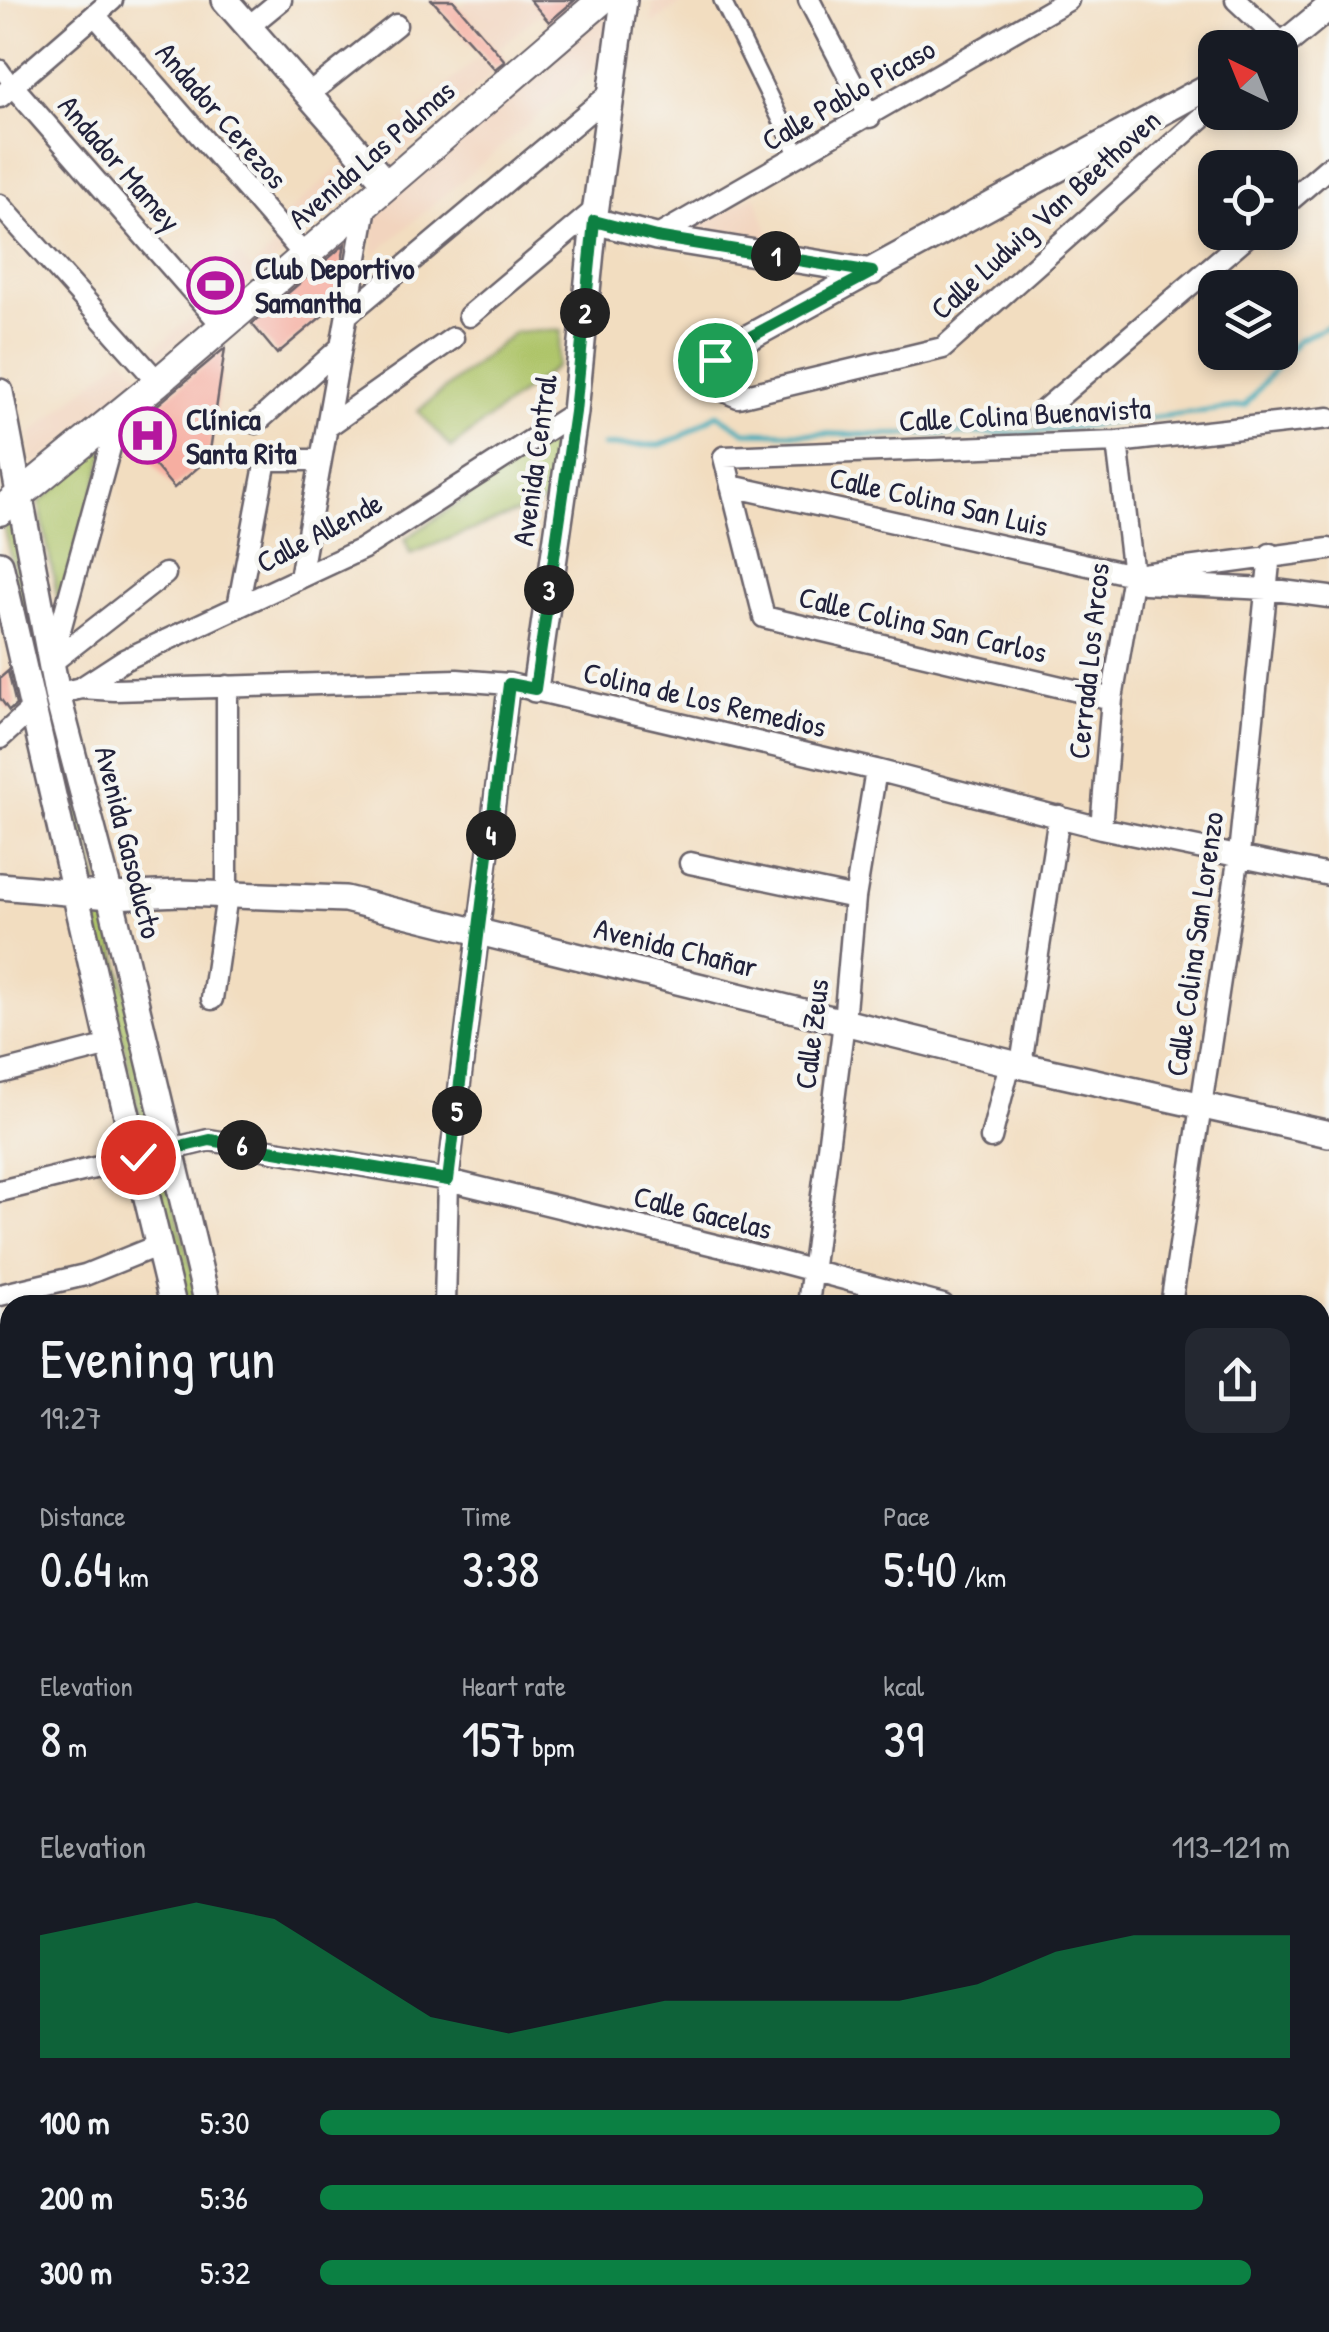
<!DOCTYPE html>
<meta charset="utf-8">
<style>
:root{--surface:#171b24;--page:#242831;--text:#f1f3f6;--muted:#9ea1a6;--accent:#0b8043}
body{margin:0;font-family:"Patrick Hand",sans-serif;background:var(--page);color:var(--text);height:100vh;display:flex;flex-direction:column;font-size:38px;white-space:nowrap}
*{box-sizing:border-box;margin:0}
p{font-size:32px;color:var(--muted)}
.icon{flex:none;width:55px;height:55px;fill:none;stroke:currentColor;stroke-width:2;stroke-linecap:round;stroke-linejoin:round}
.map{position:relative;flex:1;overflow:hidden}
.drawer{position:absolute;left:0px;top:1295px;width:1330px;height:1038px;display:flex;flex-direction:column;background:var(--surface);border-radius:30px 30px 0 0;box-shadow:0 5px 15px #0003}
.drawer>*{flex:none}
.needle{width:65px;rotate:317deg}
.tools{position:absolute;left:1198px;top:30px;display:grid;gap:20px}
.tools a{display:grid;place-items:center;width:100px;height:100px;border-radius:20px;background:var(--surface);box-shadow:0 5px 15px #0003;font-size:50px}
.pin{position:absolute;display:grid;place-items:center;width:85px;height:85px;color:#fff;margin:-42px;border:5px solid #fff;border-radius:50%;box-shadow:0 2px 10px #0007}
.km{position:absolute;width:50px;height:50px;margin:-25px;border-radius:50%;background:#222;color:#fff;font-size:28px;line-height:50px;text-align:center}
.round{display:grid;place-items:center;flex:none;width:105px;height:105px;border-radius:20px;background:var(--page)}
.overview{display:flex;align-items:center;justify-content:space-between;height:170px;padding:0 40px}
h1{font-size:55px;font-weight:600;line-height:75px}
.metrics{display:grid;grid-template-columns:repeat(3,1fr);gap:15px;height:170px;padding:10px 40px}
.metrics div{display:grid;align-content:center}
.metrics b{font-size:50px;font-weight:600}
.metrics small{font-size:28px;font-weight:400}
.metrics p{font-size:28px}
.chart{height:280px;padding:20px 40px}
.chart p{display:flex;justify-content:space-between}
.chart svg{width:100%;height:180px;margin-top:10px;fill:var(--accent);opacity:.7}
ul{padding:0 40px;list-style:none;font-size:32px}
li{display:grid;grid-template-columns:160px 120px 1fr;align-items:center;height:75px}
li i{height:25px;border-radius:12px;background:var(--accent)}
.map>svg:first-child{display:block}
</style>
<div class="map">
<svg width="1329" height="2332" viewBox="0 0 1329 2332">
<rect width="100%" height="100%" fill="#f6f6f2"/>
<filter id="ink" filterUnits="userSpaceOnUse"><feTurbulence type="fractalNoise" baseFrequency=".01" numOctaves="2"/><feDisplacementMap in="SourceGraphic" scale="20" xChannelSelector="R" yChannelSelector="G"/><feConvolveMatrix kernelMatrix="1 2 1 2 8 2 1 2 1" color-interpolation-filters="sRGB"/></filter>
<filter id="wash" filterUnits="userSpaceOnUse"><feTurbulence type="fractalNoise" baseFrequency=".0048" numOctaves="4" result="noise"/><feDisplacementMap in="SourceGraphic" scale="40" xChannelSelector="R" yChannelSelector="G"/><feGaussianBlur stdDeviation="2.25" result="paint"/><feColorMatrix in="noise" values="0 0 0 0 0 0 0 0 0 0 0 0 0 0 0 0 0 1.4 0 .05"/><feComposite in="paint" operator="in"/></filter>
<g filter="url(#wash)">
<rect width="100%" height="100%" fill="#f2ddc0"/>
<path fill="#f2d4be" d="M469,0h59l12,13 -42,36 -37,-42z
M653,0h33l-34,24z
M614,5l-6,51 -235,200 2,-46z
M480,56l15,16 -105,92 -15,-16z
M347,160l19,22 -66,59 -19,-22z
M755,195l20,55 -77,-15 2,-12z
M284,239l7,9 -73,65 -21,-24 41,-35 13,14z
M200,309l7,8 -55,47 -6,-8z
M123,357l21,21 -110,86 -5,-29z"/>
<path fill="#aec469" stroke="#687352" stroke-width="2.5" d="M561,330l-4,36 -106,82 -33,-37 97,-79z
M553,440l-3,60 -140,54 -5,-15 61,-41 7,-12z
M108,441l-47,174 -22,-112z
M15,513l83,371 -15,-1 -81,-364z
M92,905l13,1 58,233 -16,10z
M164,1169l38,136h-18l-32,-125 5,-9z
M28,2322l162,1 -6,9h-184z"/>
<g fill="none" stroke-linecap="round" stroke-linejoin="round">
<path stroke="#3cabb9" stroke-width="5" d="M603,446l57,-1 21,-8 36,-23 28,18 127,3 156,-2 217,-27 53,-66 31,-14
M1320,2108l9,-4
M53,2332l6,-10"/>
</g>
<g id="blocks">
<path fill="#f6aea1" d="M432,0h21l52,61 -10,8z
M530,0h45l-26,22z
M345,244l-11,62 -57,48 -25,-30z
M225,348l-16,110 -35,30 -46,-54 2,-6z
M8,671l8,34 -7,6 -9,-13v-20z"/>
</g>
</g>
<g filter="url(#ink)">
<use href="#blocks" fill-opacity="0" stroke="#6b636a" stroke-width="2.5"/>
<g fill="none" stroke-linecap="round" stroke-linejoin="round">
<defs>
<path id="pedestrian" d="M722,0l77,157
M0,68l12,17"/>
<path id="minor" d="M809,0l61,117
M1236,0l48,45 -4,3
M95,15l209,240
M248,27l33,-27
M12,85l210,240
M309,94l87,-69
M0,97l112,-97
M0,205l158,177
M1280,209l49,-42
M656,237l412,-237
M347,315l264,-222
M469,316l127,-107
M722,352l-10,18c5,16 11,22 26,27l205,-49 272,-242
M1038,415l214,-183
M256,423l85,-76
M327,427l126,-89
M731,486l402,89 11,8 123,6 62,8
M1135,575l194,-26
M300,578l67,-377
M238,607l28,-147h55
M52,659l67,-244
M51,663l114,-89
M81,688l43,-28 238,-111 213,-137
M57,694l24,-6 34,2 342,-10 52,4 367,86 225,58 228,47
M1112,699l-348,-82 -40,-160 393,-15 212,-24
M0,738l32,-29
M1101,828l11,-129 21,-124 -16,-133
M690,863l165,35
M212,999l15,-104v-209
M1021,1065l38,-249
M0,1073l110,-28
M991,1138l19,-75
M0,1191l209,-51 239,40 287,70 208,55
M0,1295l85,-20 74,-30
M445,1305l3,-125 61,-496
M808,1305l36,-283 11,-124 21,-128
M1171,1305l68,-451 31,-300
M1320,1400l9,3
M0,1505l10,-2
M1320,1525l9,1
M0,1615l10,-2
M0,1651l10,16
M1320,1659l9,2
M0,1738l10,-3
M1320,1804l9,2
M0,1814l10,-3
M0,1920l10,-5
M1320,1942l9,-6
M0,2022l10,17
M1320,2083l9,-5
M1320,2195l9,2
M0,2208l10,15
M0,2251l10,-9
M1320,2283l9,14
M309,2322l21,10
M550,2322l20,10
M816,2322h17
M1112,2322l11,10
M1208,2322l7,10
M0,2330l17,-8
M375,2332l6,-10
M668,2332l6,-10
M992,2332l11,-10"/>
<path id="tertiary" d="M225,0l161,183
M1279,48l50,-41
M594,221l62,16 216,35
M722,352l493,-269
M0,392l57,302 53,202 98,409
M0,564l110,481 63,260
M535,689l40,-277 19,-191 30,-221
M0,886l110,10 71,-3 164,6 665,164 319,71
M1320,1753l9,-7
M0,2007l10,-7
M1092,2332l4,-10"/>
<path id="secondary" d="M0,511l158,-129 444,-382"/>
</defs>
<use href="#pedestrian" stroke="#6b636a" stroke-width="20"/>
<use href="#minor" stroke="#6b636a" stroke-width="25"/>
<use href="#tertiary" stroke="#6b636a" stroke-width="30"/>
<use href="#secondary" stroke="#6b636a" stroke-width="32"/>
<use href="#pedestrian" stroke="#fff" stroke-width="15"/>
<use href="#minor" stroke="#fff" stroke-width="20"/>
<use href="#tertiary" stroke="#fff" stroke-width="25"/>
<use href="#secondary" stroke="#fff" stroke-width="28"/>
</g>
</g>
<g fill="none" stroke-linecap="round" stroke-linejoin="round" filter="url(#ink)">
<defs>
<path id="route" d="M138,1157l72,-17 238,40 61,-496 26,5 40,-277 19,-191 62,16 216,35 -150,80 -7,8"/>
</defs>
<use href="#route" stroke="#fff" stroke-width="20"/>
<use href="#route" stroke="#0b8043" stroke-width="12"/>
</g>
<defs>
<symbol id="stadium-ring" viewBox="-11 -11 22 22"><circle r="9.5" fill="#f6f6f2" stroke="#b5179e" stroke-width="1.5"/><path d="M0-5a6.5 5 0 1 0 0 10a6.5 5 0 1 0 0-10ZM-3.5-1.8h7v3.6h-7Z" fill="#b5179e"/></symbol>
<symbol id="hospital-ring" viewBox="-11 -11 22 22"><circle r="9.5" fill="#f6f6f2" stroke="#b5179e" stroke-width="1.5"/><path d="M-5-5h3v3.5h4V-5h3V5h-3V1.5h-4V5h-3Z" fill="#b5179e"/></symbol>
</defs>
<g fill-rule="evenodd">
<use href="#stadium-ring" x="184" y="254" width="63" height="63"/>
<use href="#hospital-ring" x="116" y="404" width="63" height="63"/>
</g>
<g text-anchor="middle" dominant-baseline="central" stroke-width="9" stroke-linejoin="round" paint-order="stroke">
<g font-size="30" fill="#22223b" stroke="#f6f6f2">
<text transform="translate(848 94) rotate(-30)">Calle Pablo Picaso</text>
<text transform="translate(222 115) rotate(49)">Andador Cerezos</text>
<text transform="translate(371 154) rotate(-41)">Avenida Las Palmas</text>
<text transform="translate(120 163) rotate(49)">Andador Mamey</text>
<text transform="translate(1045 214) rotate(-42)">Calle Ludwig Van Beethoven</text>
<text transform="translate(1025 414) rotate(-3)">Calle Colina Buenavista</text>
<text transform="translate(534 460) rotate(-82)">Avenida Central</text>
<text transform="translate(939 501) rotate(13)">Calle Colina San Luis</text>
<text transform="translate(319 532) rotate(-28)">Calle Allende</text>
<text transform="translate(923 624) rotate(13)">Calle Colina San Carlos</text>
<text transform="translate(1088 661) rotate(-84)">Cerrada Los Arcos</text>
<text transform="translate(705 699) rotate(13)">Colina de Los Remedios</text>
<text transform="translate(129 842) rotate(76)">Avenida Gasoducto</text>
<text transform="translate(1194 944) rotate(-82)">Calle Colina San Lorenzo</text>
<text transform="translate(676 947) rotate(14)">Avenida Chañar</text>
<text transform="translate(811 1034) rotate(-83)">Calle Zeus</text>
<text transform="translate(703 1212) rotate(14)">Calle Gacelas</text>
</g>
<g font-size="30" font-weight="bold" fill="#22223b" stroke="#f6f6f2" text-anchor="start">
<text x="255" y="268">Club Deportivo<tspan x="255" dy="34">Samantha</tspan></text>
<text x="186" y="419">Clínica<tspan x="186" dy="34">Santa Rita</tspan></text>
</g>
</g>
</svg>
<div class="tools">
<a><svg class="needle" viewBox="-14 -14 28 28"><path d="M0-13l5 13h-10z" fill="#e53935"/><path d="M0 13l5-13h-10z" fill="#9ea1a6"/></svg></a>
<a><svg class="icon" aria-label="locate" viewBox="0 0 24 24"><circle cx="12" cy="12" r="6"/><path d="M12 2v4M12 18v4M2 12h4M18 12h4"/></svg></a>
<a><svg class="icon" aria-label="layers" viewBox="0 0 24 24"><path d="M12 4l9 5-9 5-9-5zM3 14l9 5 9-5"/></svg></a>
</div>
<div class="pin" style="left:715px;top:360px;background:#1e9e55"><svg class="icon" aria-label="arrive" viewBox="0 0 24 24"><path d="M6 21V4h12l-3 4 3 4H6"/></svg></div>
<div class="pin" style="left:138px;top:1157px;background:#d93025"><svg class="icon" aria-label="check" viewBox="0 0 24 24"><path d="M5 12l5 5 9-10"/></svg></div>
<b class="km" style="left:776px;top:256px">1</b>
<b class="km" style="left:585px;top:313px">2</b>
<b class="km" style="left:549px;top:590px">3</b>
<b class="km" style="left:491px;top:835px">4</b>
<b class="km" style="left:457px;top:1111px">5</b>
<b class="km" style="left:242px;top:1145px">6</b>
<section class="drawer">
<div class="overview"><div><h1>Evening run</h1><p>19:27</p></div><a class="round"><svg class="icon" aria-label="share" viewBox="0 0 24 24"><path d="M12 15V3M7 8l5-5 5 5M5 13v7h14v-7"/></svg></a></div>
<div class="metrics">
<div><p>Distance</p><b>0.64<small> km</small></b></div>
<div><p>Time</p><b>3:38</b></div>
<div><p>Pace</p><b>5:40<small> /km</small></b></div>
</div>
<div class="metrics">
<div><p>Elevation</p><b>8<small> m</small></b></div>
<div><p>Heart rate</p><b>157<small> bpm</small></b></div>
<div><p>kcal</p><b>39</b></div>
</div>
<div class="chart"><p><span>Elevation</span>113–121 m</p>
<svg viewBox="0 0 160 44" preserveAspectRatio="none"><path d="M0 44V14L10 10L20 6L30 10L40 22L50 34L60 38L70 34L80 30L90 30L100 30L110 30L120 26L130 18L140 14L150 14L160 14V44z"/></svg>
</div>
<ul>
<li><b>100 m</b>5:30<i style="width:99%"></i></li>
<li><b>200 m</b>5:36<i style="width:91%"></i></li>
<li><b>300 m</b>5:32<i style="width:96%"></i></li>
</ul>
</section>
</div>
